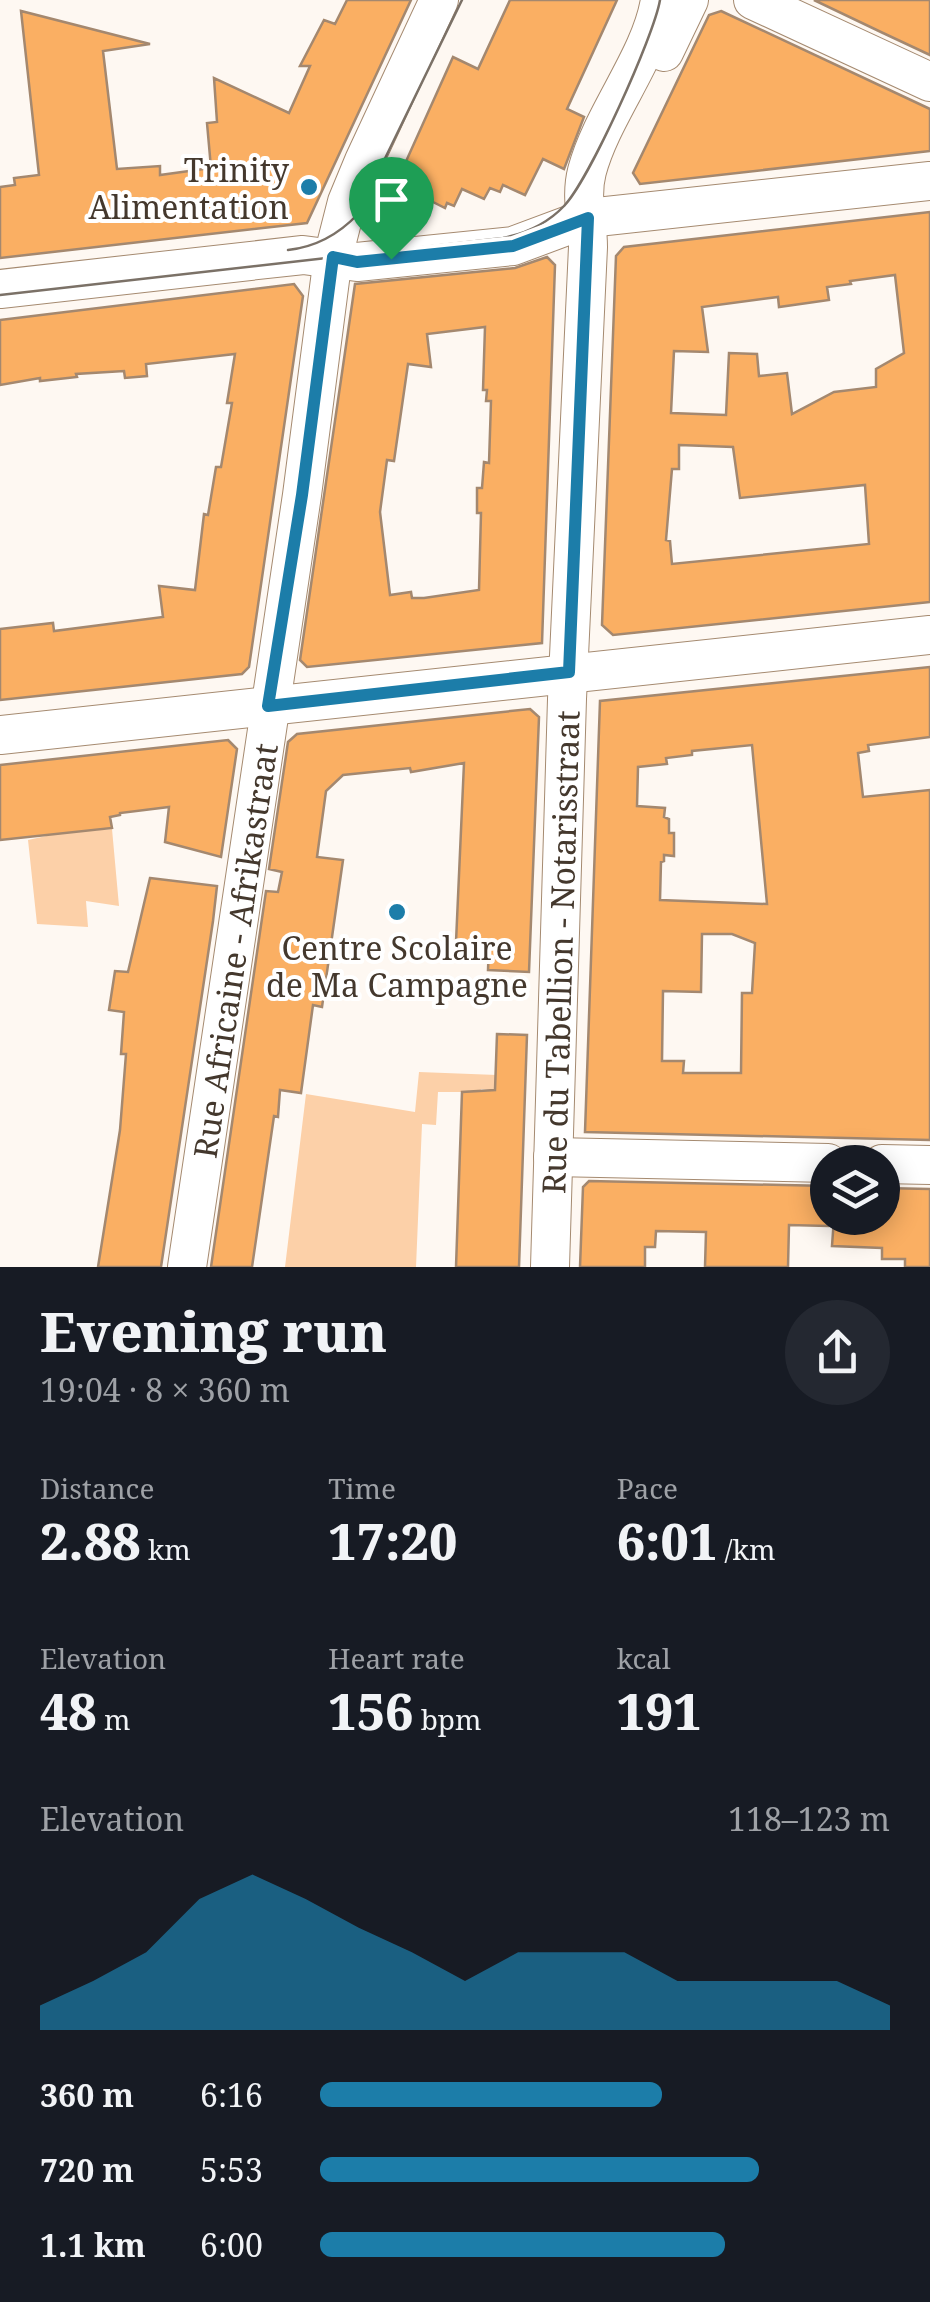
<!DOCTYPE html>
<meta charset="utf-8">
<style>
:root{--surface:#171b24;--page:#242831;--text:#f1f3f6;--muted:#9ea1a6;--accent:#1c7da9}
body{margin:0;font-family:"Noto Serif",serif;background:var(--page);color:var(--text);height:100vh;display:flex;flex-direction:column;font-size:38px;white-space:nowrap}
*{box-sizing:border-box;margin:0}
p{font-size:32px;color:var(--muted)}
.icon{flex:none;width:55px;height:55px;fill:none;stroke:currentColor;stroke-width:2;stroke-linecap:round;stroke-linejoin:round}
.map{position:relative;height:1267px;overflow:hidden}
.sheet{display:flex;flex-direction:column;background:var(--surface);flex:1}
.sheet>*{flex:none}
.tools{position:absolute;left:810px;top:1145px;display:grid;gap:20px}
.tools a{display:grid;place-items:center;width:90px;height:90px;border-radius:50%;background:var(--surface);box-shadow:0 5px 25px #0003;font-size:50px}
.pin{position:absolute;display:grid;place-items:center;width:85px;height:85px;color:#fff;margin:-102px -42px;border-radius:50% 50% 50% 0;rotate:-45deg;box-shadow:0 0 10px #0007}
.pin .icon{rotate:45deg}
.round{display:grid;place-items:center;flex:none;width:105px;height:105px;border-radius:52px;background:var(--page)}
.overview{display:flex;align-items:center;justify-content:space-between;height:170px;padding:0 40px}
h1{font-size:55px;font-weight:800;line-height:75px}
.figures{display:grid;grid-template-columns:repeat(3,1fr);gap:15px;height:170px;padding:10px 40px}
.figures div{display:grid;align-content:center}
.figures b{font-size:50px;font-weight:800}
.figures small{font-size:28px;font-weight:400}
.figures p{font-size:28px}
.chart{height:280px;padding:20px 40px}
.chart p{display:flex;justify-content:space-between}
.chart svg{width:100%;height:180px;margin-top:10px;fill:var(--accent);opacity:.7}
ul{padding:0 40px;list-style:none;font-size:32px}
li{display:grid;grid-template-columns:160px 120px 1fr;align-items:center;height:75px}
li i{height:25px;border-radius:12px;background:var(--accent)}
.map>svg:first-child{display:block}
</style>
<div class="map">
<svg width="930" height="1267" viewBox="0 0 930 1267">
<rect width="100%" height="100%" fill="#fef8f2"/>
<path fill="#fcd0a8" d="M112,829l7,77 -33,-5 2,26 -51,-3 -9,-84 32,-7z
M419,1072l107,4 -1,18 -44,-5 -1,3h-42l-2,33 -14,-1 -6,143h-131l21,-173 109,18z"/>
<path fill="#faaf63" stroke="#a4886f" stroke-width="2.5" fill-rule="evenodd" d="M347,0h64l-104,223 -307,35v-71l15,-2 -1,-7 25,-3 -18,-164 129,33 -47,7 14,118 43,-3v9l51,-7 -4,-45 10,-1 -3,-44 75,35 21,-47h-10l24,-46 11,4z
M510,0h107l-50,109 17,8 -20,52 -21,-10 -18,36 -22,-10 -3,7 -10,-4 -6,11 -22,-10 -8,17 -7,-3 -2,5 -14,-7 -26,3 -11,-16 59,-131 25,12z
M814,0h116v55l-47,-22z
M721,11l209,98v42l-290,33 -7,-11 76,-158z
M930,212v390l-317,33 -11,-10 14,-369 8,-9zM895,275l9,78 -28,16v18l-42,5 -42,22 -5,-41 -28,3 -2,-22 -28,-1 -3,62 -55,-2 3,-62 34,1 -6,-45 76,-10 1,10 50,-7 -2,-13 24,-3 -1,-3zM679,445l54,2 7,51 125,-13 4,59 -197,20 -2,-23 -4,-1 6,-71h7z
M547,257l8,8 -13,378 -235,24 -7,-7 55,-376 160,-16zM485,327l-2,63h4l-1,11h5l-2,62 -5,-1 -2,26h-5v25h4l-2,77 -55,8h-12l-1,-6 -21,3 -10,-83 7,-52 7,1 14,-97 23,3 -4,-33z
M294,284l9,12 -54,371 -7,7 -242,26v-71l53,-6 1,8 109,-14 -4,-31 36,4 9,-76 4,1 8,-48h5l11,-64h-5l8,-49 -89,10 1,12 -22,2 -1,-7 -48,3 1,3 -37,4v-3l-40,7v-65z
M930,667v70l-62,8 1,6 -11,2 5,44 67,-7v350l-345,-8 15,-431zM752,745l15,159 -107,-4 1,-38 3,-1v-6l10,1v-23h-5v-14l-5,-2 1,-9 -28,-2 1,-39 29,-3 -1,-6 26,-3v-4zM702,934h30l23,9 -3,50h-10l-1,80h-58l1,-12h-22l1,-70 38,1z
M530,709l9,8 -10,255 -41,-2 1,-27 -33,-1 8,-179 -53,9 -1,-4 -67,7 -17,16 -9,66 26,3 -21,147 -9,-2 -12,88 -21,-3 -2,27 -4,-1 -22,151h-41l55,-376 12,1 4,-20 -13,-3 19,-127 9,-8z
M228,740l9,9 -16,108 -56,-15 4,-35 -49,6v2l-10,2 2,11 -112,12v-75z
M150,878l67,8 -4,35 -52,346h-63l22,-137 6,-76h-5l3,-42 -15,-2 6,-39 13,1z
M497,1034l30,1 -8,232h-63l6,-175 33,-2z
M589,1181l239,5v40l-39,-1 -1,42h-83l1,-35 -50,-1 -1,16h-10v20h-65l3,-80z
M882,1188l48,1v78h-25v-8h-23v-11l-50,-2 2,-28h48z"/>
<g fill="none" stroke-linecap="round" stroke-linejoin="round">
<defs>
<g id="minor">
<path d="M753,0l177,82"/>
<path d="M664,52l25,-52"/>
<path d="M0,289l303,-34 54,7 156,-16 75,-28 342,-37"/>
<path d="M0,735l930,-100"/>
<path d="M553,1157l275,6"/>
<path d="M882,1164l48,1"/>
<path id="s1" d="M187,1267l115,-772 31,-238 14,-55 17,-41 75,-161"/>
<path id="s2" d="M550,1267l17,-568 21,-452c0,-27 -8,-49 -1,-76 15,-57 64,-114 73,-171"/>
</g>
</defs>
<use href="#minor" stroke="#a58a70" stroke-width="40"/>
<use href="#minor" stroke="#fff" stroke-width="38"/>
<path stroke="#7b7167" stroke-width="2.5" d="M288,250c28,-3 51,-16 70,-36l104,-214
M0,295l503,-57c24,-5 44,-14 61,-32 25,-26 90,-170 96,-206"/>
</g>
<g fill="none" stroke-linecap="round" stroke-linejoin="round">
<defs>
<path id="route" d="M588,218l-19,454 -301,34 34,-211 31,-238 24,5 156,-16z"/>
</defs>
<use href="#route" stroke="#fff" stroke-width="20"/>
<use href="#route" stroke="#1c7da9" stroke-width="12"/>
</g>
<g fill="#1c7da9" stroke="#fff" stroke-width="4">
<circle cx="309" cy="187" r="10"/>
<circle cx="397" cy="912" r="10"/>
</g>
<g text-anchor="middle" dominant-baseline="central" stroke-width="8" stroke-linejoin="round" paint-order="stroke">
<g font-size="32" fill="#44382d" stroke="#fff" text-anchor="end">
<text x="289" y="169">Trinity<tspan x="289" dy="37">Alimentation</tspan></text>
<text x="397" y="947" text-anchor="middle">Centre Scolaire<tspan x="397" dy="37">de Ma Campagne</tspan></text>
</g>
<g font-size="32" fill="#44382d" stroke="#fff">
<text stroke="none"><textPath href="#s1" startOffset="320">Rue Africaine - Afrikastraat</textPath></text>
<text stroke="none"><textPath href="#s2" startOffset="315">Rue du Tabellion - Notarisstraat</textPath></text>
</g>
</g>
</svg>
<div class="tools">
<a><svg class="icon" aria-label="layers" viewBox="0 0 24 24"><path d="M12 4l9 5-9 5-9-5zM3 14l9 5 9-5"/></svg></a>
</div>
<div class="pin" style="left:391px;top:259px;background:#1e9e55"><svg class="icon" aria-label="arrive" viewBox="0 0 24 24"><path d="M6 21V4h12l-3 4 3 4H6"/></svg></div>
</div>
<section class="sheet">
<div class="overview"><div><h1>Evening run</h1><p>19:04 · 8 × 360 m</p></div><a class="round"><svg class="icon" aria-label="share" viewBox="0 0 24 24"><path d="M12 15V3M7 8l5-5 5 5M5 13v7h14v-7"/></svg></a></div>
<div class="figures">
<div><p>Distance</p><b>2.88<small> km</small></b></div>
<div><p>Time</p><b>17:20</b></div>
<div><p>Pace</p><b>6:01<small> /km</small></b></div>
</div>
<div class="figures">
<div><p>Elevation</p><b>48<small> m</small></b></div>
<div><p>Heart rate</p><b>156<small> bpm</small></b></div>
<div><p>kcal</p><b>191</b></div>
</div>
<div class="chart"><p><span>Elevation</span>118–123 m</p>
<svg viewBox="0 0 160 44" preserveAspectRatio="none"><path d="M0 44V38L10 32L20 25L30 12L40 6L50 12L60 19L70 25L80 32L90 25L100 25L110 25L120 32L130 32L140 32L150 32L160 38V44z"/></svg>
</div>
<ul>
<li><b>360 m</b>6:16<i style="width:60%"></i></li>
<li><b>720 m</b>5:53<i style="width:77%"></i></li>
<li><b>1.1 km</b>6:00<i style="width:71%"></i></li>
</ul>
</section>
